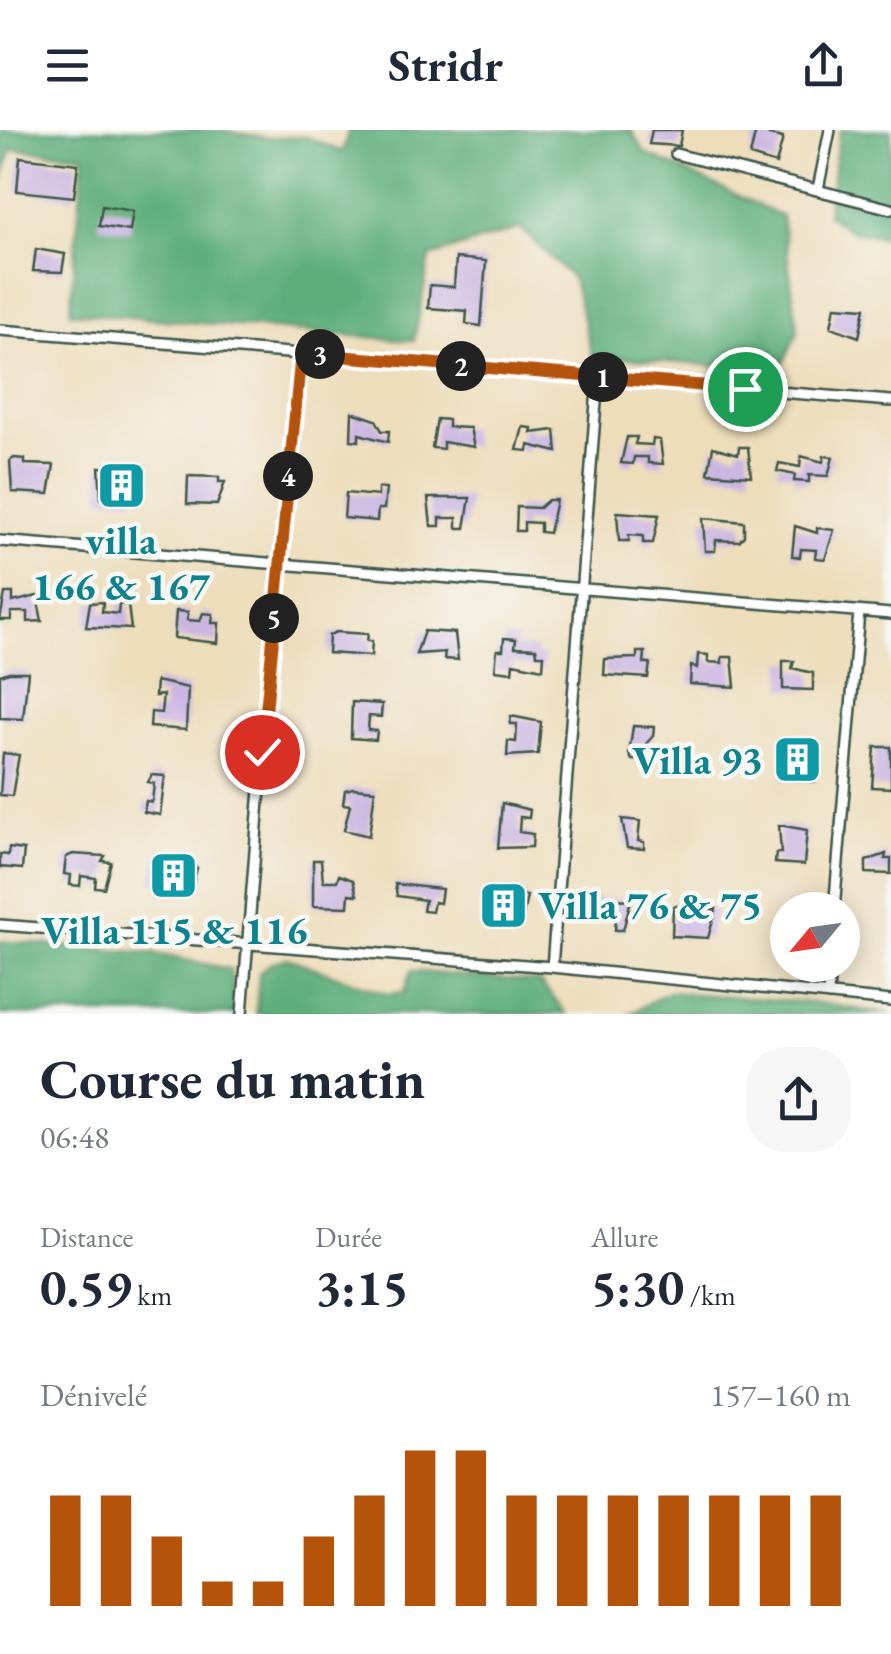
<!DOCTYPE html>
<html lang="fr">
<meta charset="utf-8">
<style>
:root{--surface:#fff;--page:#f6f6f7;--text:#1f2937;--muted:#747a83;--accent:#b45309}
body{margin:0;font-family:"EB Garamond",serif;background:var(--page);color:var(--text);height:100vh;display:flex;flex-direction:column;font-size:38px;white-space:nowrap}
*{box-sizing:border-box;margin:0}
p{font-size:32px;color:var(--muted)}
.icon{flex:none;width:55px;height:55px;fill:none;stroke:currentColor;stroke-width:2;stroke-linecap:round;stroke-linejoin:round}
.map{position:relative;height:884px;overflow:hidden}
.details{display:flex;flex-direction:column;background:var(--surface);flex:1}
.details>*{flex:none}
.needle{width:65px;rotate:241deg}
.fabs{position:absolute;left:770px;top:762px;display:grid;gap:20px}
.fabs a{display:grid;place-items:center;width:90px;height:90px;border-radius:50%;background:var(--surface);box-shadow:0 5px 25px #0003;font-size:50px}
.pin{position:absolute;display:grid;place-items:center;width:85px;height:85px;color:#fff;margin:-42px;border:5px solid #fff;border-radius:50%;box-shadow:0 2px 10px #0007}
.km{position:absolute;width:50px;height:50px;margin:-25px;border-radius:50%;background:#222;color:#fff;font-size:28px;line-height:50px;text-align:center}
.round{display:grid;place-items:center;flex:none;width:105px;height:105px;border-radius:40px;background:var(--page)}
.summary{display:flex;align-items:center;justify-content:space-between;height:170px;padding:0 40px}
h1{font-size:55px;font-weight:700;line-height:75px}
.stats{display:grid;grid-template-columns:repeat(3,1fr);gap:15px;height:170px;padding:10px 40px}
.stats div{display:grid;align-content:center}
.stats b{font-size:50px;font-weight:700}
.stats small{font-size:28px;font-weight:400}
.stats p{font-size:28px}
.chart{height:280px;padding:20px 40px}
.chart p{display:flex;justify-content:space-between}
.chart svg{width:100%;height:180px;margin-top:10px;stroke:var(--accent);stroke-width:6}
header{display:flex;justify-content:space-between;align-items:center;height:130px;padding:0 40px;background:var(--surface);font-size:45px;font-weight:700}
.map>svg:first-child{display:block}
</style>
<header><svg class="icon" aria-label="menu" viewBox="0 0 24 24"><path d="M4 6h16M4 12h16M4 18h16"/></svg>Stridr<svg class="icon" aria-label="share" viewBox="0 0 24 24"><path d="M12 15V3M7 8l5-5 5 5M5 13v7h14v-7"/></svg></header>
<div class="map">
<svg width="891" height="884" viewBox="0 0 891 884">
<rect width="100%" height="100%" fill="#f6f6f2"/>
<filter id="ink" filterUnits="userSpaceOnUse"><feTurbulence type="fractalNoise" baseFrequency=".01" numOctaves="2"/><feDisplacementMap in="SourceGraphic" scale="20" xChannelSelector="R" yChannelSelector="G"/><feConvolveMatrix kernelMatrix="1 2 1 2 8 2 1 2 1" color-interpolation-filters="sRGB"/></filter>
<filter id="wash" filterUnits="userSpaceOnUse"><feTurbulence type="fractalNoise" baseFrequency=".0048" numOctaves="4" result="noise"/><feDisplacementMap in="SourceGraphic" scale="40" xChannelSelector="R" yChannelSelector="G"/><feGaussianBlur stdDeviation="2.25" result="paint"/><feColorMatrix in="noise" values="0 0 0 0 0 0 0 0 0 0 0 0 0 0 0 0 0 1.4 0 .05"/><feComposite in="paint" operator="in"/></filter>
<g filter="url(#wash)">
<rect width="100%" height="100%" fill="#edddbb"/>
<path fill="#5eae7a" stroke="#3e7657" stroke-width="2.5" d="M0,0h221l50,8 36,-1 35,15 7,-22h282l14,23 137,63 16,115 -19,41 -187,-17 -19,-76 -53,-51 -90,29 -16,84 -344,-29 14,-157 -72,-6 -12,36z
M840,0h51v109l-43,-9 -21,-16z
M0,811l151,12 79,16 6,45h-236z
M287,828l100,36 17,-2 7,-21 129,11 27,32h-311l3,-41 11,-10z
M668,862l150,11 72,11h-260z"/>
<g id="blocks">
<path fill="#cab6e1" d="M652,0h30l-3,16 -30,-2z
M756,0h14l-1,5 14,3 -7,26 -26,-8z
M20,27l58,7 -4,33 -57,-6z
M102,76l31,5 -3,20 -31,-5z
M36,119l29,5 -3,18 -29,-1z
M456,128l30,3 -5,65 -15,-2 1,-13 -39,-3 2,-23 24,2z
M835,176l30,2 -6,29 -28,-10z
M352,282l24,8 6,11h7l-1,11 -29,-8v7l-8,-1z
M437,289l11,1v7l22,1 4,19 -31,-5v7l-11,-1z
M523,297l9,1 -1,5 24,-3 2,22 -28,-7 -1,6 -11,-1z
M627,307h10l-2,7 17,1 1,-6 7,1 3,24 -15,-1v-6h-14l-1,7 -12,-1z
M713,317l25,7 1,-7h9l3,29 -43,-3z
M801,326l22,6 1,-6 9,1 -5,19 -19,-1v7l-15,-1 1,-6 -18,-4 2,-8 21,4z
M14,328l11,1v5l29,1 -5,29 -37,-2 -2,-31z
M99,337l42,4 -6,28 -34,-1z
M188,346l31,1v5h6l-8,23 -30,-1z
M378,358l8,1 -2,20h-6l-1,12 -33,-3 2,-25 32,3z
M428,368h42l-5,30h-8v-10h-17v8h-9z
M548,370h8l-7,33 -9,-1v-9l-16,-1v9h-8l1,-24 22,1z
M617,382l42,3 -6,28h-10v-7l-14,-1v6h-10z
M703,388l41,4v14l-5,5 -23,-1 -1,11h-10z
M795,396l22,7v-5l17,2 -9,29 -10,-1 1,-8 -15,-1 -1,8 -8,-1z
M5,463h8v9l24,-6 5,25 -14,1v-10h-17v8h-11z
M103,472l-1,10 16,2 1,-10 9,1 3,24 -45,-2 4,-24z
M176,481l12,1 -1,8 13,1 3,-8 10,1 -1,9h7l-1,20 -44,-5z
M424,501l31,2 3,27 -14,-1 1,-7 -29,2z
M336,502l32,2 -1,7h5l-1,15 -43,-3 1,-18z
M504,508l12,1 -1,8 21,1 1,7h7l-1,14 -30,-6 -1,9 -17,-2 2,-20h6z
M637,522h8l-1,11h6l-2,15 -44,-3 1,-16 32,-1z
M698,524l10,1v7l14,1v-6h10l3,30 -45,-3 1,-18 6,2z
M783,531h11l-2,7 21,5v17l-30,-1z
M9,542h19l-5,47 -23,-1v-43z
M156,551l32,7 -2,42 -36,-3 1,-15 10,1 2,-18 -8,1z
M352,572l30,2 -1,13 -12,-1 -1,14 9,1 -1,9 -25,-2z
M511,586l30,6 -3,32 -31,2 1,-15 8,1 1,-18h-7z
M633,596l21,1 -1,9 -8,9 5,15h-18l-3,-6z
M786,608l32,3 -3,41 -33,-3 1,-15 5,-1z
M875,617h16v41l-19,-1z
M3,623l16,2 -7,41 -12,-1z
M152,645l13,1 -5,39 -16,-3 2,-11 6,1 2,-19 -6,-1z
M353,658l22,2 -6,46 -25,-6 6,-25 -7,-1 2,-14z
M502,673l28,7 -1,8 -9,-1 -1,15 14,2 -1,13 -34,1z
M622,689l18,2 -2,20 6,1v7l-17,-1z
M779,695l28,5 -3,35 -29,-2 1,-10h5z
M9,718l15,2 -2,19 -22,-2v-13l8,1z
M73,724l32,2 -3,5 9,1 -7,26 -9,-1 1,-9 -15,-2 -1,10 -10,-1 1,-10 -7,-1 2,-17z
M886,724l-1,5h6v15l-25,-1v-12z
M157,728l35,4v5l5,1 -7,28 -9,-1 1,-12 -31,-1z
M313,730h8l2,21h14l2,-6 14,5 4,15 -8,-1 -1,13 -35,-1z
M395,754l47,5 -2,14 -6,-1 -2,10 -9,-1 2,-11 -28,-4z
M488,759l39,7 -6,29 -37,-5 -2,-28z
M586,768l45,2 -8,30h-8l1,-13 -18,2 -12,-7z
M673,776h12v6l31,-3 -8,29 -36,-2z"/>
</g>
</g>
<g filter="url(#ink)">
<use href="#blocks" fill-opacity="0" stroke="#3e5548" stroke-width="2.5"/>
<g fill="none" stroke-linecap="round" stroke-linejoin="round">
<defs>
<path id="minor" d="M676,24l215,55
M818,59l12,-59
M0,200l891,71
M0,411l891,73
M834,780l25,-298
M0,795l552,42 339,34
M552,837l46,-590
M828,865l2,-30
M242,884l36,-451 23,-210"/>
</defs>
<use href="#minor" stroke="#3e5548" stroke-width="14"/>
<use href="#minor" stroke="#fff" stroke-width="9"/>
</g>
</g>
<g fill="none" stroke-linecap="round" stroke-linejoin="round" filter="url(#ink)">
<defs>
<path id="route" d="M262,622l39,-399 444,36"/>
</defs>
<use href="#route" stroke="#fff" stroke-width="20"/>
<use href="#route" stroke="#b45309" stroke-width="12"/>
</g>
<defs>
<symbol id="building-square" viewBox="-11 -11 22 22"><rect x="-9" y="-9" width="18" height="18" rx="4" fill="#0f9aa8" stroke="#f6f6f2"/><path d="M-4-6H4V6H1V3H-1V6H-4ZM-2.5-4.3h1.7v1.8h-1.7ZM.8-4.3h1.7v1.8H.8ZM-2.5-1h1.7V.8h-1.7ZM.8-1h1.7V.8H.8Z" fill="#fff"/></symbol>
</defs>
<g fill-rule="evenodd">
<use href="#building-square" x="94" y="328" width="55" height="55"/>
<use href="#building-square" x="770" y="602" width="55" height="55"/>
<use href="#building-square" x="146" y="718" width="55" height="55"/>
<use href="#building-square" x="476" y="748" width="55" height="55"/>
</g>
<g text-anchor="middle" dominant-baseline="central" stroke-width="9" stroke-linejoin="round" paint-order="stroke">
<g font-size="40" font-weight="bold" fill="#0d838f" stroke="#f6f6f2">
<text x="121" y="410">villa<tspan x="121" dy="46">166 &amp; 167</tspan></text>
<text x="763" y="630" text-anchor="end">Villa 93</text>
<text x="538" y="775" text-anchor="start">Villa 76 &amp; 75</text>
<text x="174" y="800">Villa 115 &amp; 116</text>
</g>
</g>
</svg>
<div class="fabs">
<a><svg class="needle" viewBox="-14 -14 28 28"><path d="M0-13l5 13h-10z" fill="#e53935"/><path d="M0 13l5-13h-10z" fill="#747a83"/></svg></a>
</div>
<div class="pin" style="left:745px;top:259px;background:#1e9e55"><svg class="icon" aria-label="arrive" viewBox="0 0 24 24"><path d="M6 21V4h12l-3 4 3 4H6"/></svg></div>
<div class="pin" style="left:262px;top:622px;background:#d93025"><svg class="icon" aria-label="check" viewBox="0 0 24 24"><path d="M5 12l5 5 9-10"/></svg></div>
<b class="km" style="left:603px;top:247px">1</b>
<b class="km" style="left:461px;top:236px">2</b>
<b class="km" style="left:320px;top:224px">3</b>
<b class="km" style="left:288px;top:346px">4</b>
<b class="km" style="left:274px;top:488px">5</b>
</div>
<section class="details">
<div class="summary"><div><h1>Course du matin</h1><p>06:48</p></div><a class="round"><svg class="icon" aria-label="share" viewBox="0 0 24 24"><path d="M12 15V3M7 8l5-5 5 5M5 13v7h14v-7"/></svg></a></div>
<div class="stats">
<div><p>Distance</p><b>0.59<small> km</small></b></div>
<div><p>Durée</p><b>3:15</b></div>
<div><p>Allure</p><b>5:30<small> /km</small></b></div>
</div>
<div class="chart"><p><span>Dénivelé</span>157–160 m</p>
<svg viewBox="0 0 160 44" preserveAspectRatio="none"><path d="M5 44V17M15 44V17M25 44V27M35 44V38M45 44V38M55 44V27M65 44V17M75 44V6M85 44V6M95 44V17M105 44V17M115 44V17M125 44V17M135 44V17M145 44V17M155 44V17"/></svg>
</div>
</section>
